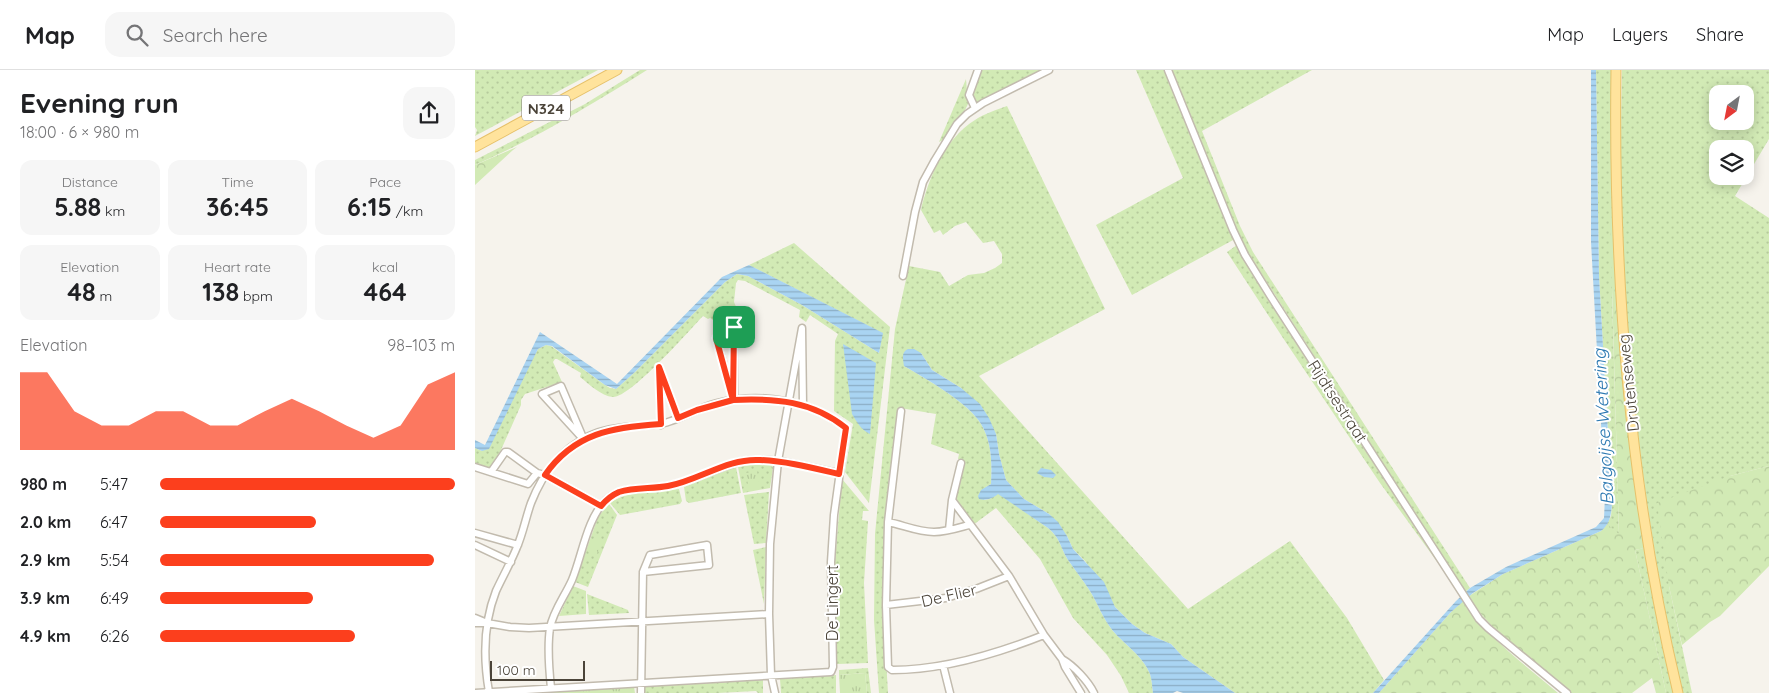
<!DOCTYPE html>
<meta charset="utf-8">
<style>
:root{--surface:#fff;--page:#f6f6f6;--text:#202124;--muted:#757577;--line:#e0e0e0;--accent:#fc3f1d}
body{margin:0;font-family:Quicksand,sans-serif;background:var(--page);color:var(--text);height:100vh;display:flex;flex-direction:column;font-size:19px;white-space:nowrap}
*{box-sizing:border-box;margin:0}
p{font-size:16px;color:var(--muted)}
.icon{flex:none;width:28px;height:28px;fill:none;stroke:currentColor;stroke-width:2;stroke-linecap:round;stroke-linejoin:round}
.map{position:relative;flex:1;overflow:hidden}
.sheet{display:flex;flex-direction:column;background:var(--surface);width:475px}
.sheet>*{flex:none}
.needle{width:32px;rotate:212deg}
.buttons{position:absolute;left:1234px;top:15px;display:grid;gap:10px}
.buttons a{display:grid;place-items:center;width:45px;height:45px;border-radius:10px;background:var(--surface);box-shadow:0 2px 12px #0003;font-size:25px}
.scale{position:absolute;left:15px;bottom:12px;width:95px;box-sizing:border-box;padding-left:5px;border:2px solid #4b4439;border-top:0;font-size:14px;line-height:18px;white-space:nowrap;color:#4b4439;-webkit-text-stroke:4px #fff;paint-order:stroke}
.pin{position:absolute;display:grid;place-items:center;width:42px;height:42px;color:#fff;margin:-21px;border-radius:10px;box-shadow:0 2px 8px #0006}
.round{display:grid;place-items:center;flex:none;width:52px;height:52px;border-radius:15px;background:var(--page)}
.headline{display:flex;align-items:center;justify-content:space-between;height:85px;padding:0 20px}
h1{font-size:28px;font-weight:800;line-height:38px}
.metrics{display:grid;grid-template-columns:repeat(3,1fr);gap:8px;height:85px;padding:5px 20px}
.metrics div{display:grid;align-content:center;border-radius:12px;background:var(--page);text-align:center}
.metrics b{font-size:25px;font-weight:800}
.metrics small{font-size:14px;font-weight:400}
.metrics p{font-size:14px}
.chart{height:140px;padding:10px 20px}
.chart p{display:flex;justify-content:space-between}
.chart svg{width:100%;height:90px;margin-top:5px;fill:var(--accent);opacity:.7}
ul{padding:0 20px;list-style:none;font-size:16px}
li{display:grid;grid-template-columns:80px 60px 1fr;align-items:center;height:38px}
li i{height:12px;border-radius:6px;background:var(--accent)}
header{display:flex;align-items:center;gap:30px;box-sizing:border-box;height:70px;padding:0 25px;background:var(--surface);border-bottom:1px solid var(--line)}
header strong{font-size:24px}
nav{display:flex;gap:28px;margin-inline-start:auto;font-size:18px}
.search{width:350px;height:45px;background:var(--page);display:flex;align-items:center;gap:12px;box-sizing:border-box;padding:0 18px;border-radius:15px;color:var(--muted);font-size:19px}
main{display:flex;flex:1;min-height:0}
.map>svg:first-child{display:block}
</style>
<header>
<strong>Map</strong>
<div class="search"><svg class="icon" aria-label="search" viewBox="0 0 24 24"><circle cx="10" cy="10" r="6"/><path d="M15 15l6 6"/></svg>Search here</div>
<nav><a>Map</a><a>Layers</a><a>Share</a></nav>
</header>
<main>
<section class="sheet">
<div class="headline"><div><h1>Evening run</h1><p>18:00 · 6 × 980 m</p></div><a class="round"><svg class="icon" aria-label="share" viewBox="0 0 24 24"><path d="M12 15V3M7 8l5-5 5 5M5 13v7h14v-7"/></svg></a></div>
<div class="metrics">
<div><p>Distance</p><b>5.88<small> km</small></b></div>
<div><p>Time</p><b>36:45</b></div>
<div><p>Pace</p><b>6:15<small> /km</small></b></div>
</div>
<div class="metrics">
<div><p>Elevation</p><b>48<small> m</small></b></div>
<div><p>Heart rate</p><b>138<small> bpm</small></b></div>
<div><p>kcal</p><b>464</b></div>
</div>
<div class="chart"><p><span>Elevation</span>98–103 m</p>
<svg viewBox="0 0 160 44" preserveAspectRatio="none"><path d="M0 44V6L10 6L20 25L30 32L40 32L50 25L60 25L70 32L80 32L90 25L100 19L110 25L120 32L130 38L140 32L150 12L160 6V44z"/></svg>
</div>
<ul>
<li><b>980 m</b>5:47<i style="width:100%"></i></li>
<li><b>2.0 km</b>6:47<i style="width:53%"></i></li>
<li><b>2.9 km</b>5:54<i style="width:93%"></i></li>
<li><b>3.9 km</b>6:49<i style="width:52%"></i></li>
<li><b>4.9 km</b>6:26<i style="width:66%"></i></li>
</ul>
</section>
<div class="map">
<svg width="1294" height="623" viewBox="0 0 1294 623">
<defs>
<pattern id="grass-dots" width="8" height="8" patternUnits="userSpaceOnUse" patternTransform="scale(1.25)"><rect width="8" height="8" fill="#d2eab5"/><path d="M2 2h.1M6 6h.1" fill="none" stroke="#b6ca9c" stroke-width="1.8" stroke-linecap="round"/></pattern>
<pattern id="forest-crowns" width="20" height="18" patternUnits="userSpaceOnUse" patternTransform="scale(1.25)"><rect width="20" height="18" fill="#d2eab5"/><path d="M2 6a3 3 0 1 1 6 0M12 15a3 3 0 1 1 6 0" fill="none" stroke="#b6ca9c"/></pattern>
<pattern id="park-tufts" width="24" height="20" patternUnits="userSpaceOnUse" patternTransform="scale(1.25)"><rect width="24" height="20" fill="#d2eab5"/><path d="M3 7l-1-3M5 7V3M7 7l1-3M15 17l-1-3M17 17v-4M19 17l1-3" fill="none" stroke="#b6ca9c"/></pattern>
<pattern id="water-rules" width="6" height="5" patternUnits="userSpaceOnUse" patternTransform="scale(1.25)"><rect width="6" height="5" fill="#a9d4f2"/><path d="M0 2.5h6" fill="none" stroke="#8caec5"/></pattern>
</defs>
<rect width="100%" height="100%" fill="#f6f3ec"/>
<path fill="url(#grass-dots)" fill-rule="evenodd" d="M0,0h123l-123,66 2,-6 -2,-3z
M165,0h7c-56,35 -112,69 -172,95v-5l110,-56z
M507,0h67l-71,33 -6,-7z
M661,0h28l71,169 -103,56 -36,-70 87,-47z
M694,0h143l-110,61 38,95 13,26 217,336 -5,4 -225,-352z
M1121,0h17l-1,224 7,241 -12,-11 4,-8 1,-12 -13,-228z
M1147,0h147v69l-34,57 34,22v248l-39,10 -61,110 23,107h-10c-26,-117 -44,-235 -54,-355 -8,-89 -8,-179 -6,-268zM1242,24h28v27h-28zM1242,79h28v27h-28z
M491,9l2,25 -3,6 -22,30 -4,2z
M532,36l98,203 -126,67 209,233 102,-68 57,77 37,62 -11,13h-138l-52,-36 -12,-13 -26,-11 -13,-9 -17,-17 -30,-46 -12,-12 -6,-13 -18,-22 -25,-15 -18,-19 -7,-26 -3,-20 -35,-46 -29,-18 -11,-17 -17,13c22,13 64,36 77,58 11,18 11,40 10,60l-5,3 -2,13 6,-1 8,-6 50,35c13,11 12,19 20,32 7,10 15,20 22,31 8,13 13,28 23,40 12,14 30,25 37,43 2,6 2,13 3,19h-24l-8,-17 -14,-21 -34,-37 -33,-59 -44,-51 -23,17 -17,-27 8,-36 -6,-3 1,-5 -28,-10 5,-30 -36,-6c-4,13 -5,28 -7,41 -13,81 -10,162 -5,244h-9l-5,-73 1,-86 20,-205 14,-63 31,6 9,14 19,-11 16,-2 11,-5 7,-5v-9l-8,-13 -11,2 -17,-21 -11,4 -12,9 -3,-5 -6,3 -13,-23 1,-5c9,-32 24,-67 53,-85 9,-6 21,-10 32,-14z
M319,173l96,84 -21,176 -24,-31 8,-48 -19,-13 1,-70 3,-7 -28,-19 -4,7 -7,-5 1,-7 -55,-29 -7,-1 -2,3 -2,19 3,7 1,8 -3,6 -17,11 -5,-14 -3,-2 -2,1 -5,-3c-14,15 -73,82 -90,81 -12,-1 -24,-13 -33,-20l1,-4 -24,-14h-2l-2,3 9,20 -37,12 -4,6v5l-29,65 -17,-5v-17l7,3 56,-102 8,-4 5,1 54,39 5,3 6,1 19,-17 90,-90 12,-8 11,2 54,29 77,48 3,-20 -133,-68z
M762,175l201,318 -58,-80 -97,-145 -56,-86z
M280,394l17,1 1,3 -3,20 -27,5 -5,-26z
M261,397l5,26 -52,10 -3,-2 -2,-14z
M367,409l27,32h-6l-1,9 6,1 -4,62 4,80 -31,1 -2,-103z
M204,419l3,12 -2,3 -60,11 -10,-12c21,-14 46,-11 69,-14z
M294,422l-3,51 -12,1 -10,-49z
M134,434l8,11 -29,72 -13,-5 23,-65z
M291,477l-2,57 -11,-54z
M1170,478l10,62 19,83h-8l-31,-143z
M98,516l13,5v23l-27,2z
M112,524l41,16 1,3 -40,2z
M393,598l3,25h-4l-2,-20 -26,2v-5z
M361,605v18h-55l-1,-14z
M288,610v13h-5l-2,-2 -38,2h-74v-6z"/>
<path fill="url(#forest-crowns)" d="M42,77l-4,3 -38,35v-20z
M1138,147c2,112 14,221 32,331l-10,2 31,143h-10l-4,-15 -20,15h-62l-61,-49 -31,-33 -9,-15 34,-22 98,-43 6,-7 12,10 -9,-316z
M1294,396v100l-49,50 -10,6 -28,23 -13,-59 -12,-83 73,-27z
M988,531c25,37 61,63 95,92h-179l72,-81z"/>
<path fill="url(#park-tufts)" d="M282,401l3,17 -11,2 -3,-17z
M120,466l8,4 -7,16 -8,-4z
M390,603l2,20h-27l-1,-18z
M159,617l1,6h-100z"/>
<path fill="url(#water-rules)" d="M1116,0h5l3,206 13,228c-1,11 -2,20 -11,27l-98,43 -30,19 -22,19 -72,81h-6l83,-92 14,-13 36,-21 90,-40 8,-9 1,-22 -14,-254z
M274,195l134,68 -4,20 -77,-48 -54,-29 -11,-2 -12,8 -90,90 -19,17 -11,-4 -53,-39 -6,-1 -8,4 -49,100 -7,2 -7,-3v-8l10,5 55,-113 77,52 105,-107z
M368,274l33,19 -6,71c-9,-4 -13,-12 -18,-20z
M433,279h6l7,4 11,17 29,18 19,16 9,14 7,16 3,20 7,26 18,19 25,15 9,8 9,14 6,13 31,33 11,25 17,17 13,9 26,11 12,13 52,36h-52l-6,-2 -4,2h-20c-1,-6 -1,-13 -3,-19 -7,-18 -25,-29 -37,-43 -10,-12 -15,-27 -23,-40 -7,-11 -15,-21 -22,-31 -8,-13 -7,-21 -20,-32l-50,-34c-5,4 -11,7 -19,5l-1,-3 3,-6 10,-6c1,-20 1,-42 -10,-60 -13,-22 -55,-45 -77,-58 -1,-7 -3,-14 4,-17z
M566,398l10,2 5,5 -3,3 -9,-1 -7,-4z"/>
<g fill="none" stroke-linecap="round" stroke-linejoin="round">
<defs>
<path id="minor" d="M693,0l65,160 12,25 26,42 208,322 9,9 79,65
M500,38l-6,-13 9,-25
M428,206l12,-64 8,-30 12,-22 22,-36 10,-10 16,-11 66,-33
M259,257v73l-18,-62z
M86,316l23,54 -42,-46z
M426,341l-13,111 -2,83 2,62 4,3c52,0 104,-16 152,-35
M186,355l-2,-58 19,51
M486,393l-9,37 57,76 35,59 18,24 3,8 16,26
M0,397l53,17 9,-11
M16,402l14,-20h3l29,21 8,2 56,31
M413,452c15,3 30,10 46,10 12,0 24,-4 35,-7
M474,460l3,-30
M0,463l43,12
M0,475l36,17
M411,535l60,-7 30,-9 33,-13
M0,548l12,5h-12
M12,553l23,4 19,1 240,-14
M587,589c12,7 26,22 32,34
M468,595l7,28
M76,618c-2,-19 -4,-40 -1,-60 3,-17 15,-32 22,-48 10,-24 15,-62 34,-80 17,-15 40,-10 61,-14 26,-4 47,-18 72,-24 30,-8 70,6 100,11
M0,623c119,-7 237,-14 356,-21l2,-5 -2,-105 3,-47 12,-87c-36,-28 -85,-36 -129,-25 -16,4 -31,13 -46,18 -11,5 -22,4 -34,5 -16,1 -33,3 -48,10 -28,13 -47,39 -58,67 -5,14 -8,30 -14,44 -6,15 -14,29 -21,44 -13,33 -13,66 -7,101
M166,623l2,-121 66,-7 -2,-20 -57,10 -7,17
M300,623l-4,-18 -2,-61 1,-70 8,-83 24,-133 1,77"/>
<path id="major" d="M1141,0c-3,210 13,419 62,623
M0,77l142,-77"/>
</defs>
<use href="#minor" stroke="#c2bbae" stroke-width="9"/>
<use href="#major" stroke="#e6c16a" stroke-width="11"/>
<use href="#minor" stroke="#fff" stroke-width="6"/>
<use href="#major" stroke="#ffe39c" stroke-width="9"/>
</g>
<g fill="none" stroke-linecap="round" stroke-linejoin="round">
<defs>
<path id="route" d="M259,257l-1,73 -36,10 -19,8 -19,-51 2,57c-48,3 -87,9 -116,51l56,31c5,-6 11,-11 18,-14 16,-5 33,-3 49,-6 32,-6 59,-28 92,-26 26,1 53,8 79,14l7,-46c-34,-27 -70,-30 -113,-28l-17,-62 18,-11"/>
</defs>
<use href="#route" stroke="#fff" stroke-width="10"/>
<use href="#route" stroke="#fc3f1d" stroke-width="6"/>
</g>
<g text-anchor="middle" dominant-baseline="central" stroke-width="4" stroke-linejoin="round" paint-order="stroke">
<rect fill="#fff" stroke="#817c74" stroke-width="1" x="47" y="25.5" width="48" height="25" rx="4"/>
<g font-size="15" font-weight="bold" fill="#4b4439">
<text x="71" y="38">N324</text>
</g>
<g font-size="16" fill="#4b4439" stroke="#fff">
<text transform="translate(1153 313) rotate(-96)">Drutenseweg</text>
<text transform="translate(863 331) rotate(57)">Rijdtsestraat</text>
<text transform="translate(474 525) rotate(-13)">De Flier</text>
<text transform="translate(357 533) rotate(-90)">De Lingert</text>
</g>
<g font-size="18" font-style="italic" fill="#2e7ab2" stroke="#fff">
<text transform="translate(1128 357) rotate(-93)">Balgoijse Wetering</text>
</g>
</g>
</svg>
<div class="buttons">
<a><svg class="needle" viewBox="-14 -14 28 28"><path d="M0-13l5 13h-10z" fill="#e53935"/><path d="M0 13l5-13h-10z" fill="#757577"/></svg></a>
<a><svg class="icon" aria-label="layers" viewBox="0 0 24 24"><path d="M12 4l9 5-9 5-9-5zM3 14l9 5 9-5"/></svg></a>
</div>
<div class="scale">100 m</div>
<div class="pin" style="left:259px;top:257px;background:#1e9e55"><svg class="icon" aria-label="arrive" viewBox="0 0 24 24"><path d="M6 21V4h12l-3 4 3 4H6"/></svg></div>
</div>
</main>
